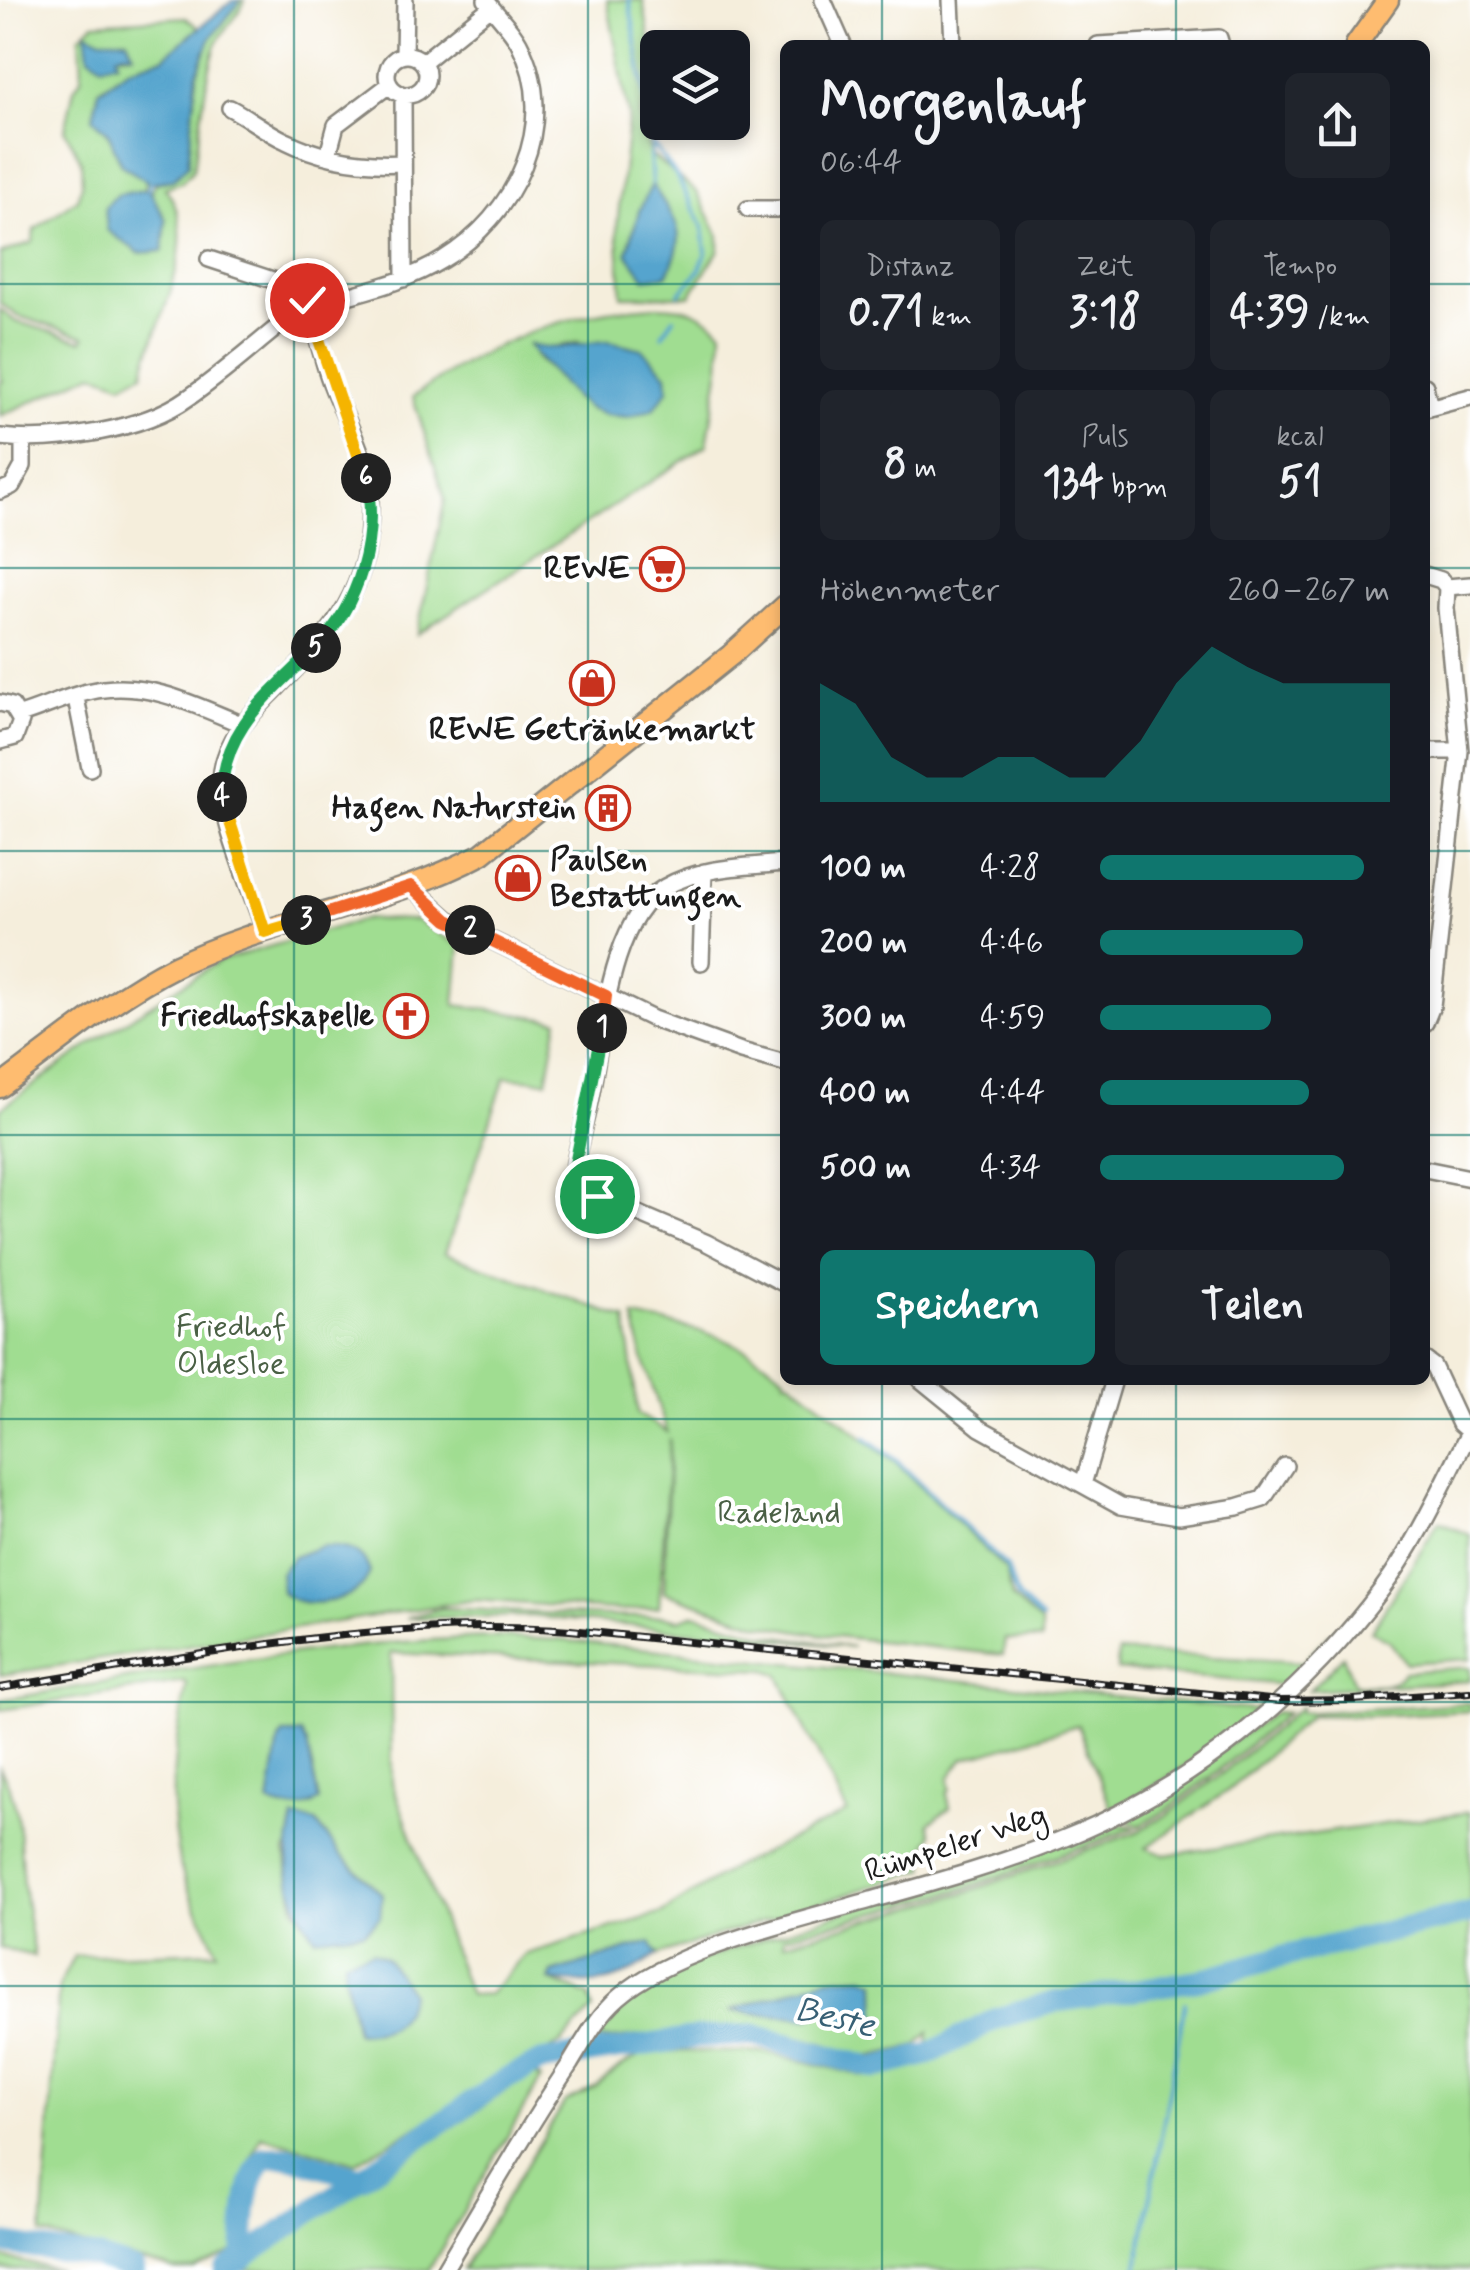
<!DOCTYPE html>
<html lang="de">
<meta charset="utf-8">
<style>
:root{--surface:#171b24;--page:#20242c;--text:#f1f3f6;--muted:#9ea1a6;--accent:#0f766e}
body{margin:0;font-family:Mynerve,sans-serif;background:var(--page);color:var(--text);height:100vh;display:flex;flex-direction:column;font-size:38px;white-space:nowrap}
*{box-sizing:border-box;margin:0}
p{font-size:32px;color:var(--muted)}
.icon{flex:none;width:55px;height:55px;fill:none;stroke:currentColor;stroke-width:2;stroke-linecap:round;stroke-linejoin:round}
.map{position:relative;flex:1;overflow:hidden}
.sheet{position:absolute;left:780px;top:40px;width:650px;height:1345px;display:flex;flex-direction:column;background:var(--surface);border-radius:15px;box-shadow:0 5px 15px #0003}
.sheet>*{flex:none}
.buttons{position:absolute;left:640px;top:30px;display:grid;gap:20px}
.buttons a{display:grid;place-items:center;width:110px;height:110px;border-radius:15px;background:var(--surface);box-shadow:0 5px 15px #0003;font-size:50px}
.pin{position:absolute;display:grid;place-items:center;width:85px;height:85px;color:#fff;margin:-42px;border:5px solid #fff;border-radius:50%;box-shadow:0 2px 10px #0007}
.km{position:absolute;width:50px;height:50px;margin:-25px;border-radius:50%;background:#222;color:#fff;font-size:28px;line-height:50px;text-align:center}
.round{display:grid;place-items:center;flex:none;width:105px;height:105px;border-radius:15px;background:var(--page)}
.summary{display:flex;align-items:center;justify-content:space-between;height:170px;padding:0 40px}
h1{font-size:55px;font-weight:700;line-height:75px}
.metrics{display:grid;grid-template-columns:repeat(3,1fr);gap:15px;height:170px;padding:10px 40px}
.metrics div{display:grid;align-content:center;border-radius:15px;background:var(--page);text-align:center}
.metrics b{font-size:42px;font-weight:700}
.metrics small{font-size:28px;font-weight:400}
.metrics p{font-size:28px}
.chart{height:280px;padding:20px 40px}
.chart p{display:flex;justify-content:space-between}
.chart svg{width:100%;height:180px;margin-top:10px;fill:var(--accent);opacity:.7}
.primary-button{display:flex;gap:20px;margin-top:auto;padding:20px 40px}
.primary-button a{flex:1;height:115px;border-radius:15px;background:var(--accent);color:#fff;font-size:40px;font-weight:700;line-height:115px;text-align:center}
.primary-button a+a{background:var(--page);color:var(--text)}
ul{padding:0 40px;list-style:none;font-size:32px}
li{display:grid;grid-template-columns:160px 120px 1fr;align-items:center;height:75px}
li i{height:25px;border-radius:12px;background:var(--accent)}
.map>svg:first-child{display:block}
</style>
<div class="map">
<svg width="1470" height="2270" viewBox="0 0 1470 2270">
<rect width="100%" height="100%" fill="#fff"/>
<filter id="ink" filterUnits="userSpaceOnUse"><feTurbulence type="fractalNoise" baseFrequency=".01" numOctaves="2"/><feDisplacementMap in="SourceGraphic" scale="20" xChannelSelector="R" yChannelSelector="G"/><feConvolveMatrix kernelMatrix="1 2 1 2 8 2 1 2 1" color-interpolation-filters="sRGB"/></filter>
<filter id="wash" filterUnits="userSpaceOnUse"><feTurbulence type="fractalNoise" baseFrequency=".0048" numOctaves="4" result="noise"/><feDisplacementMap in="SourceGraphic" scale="40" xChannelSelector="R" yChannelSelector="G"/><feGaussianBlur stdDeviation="2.25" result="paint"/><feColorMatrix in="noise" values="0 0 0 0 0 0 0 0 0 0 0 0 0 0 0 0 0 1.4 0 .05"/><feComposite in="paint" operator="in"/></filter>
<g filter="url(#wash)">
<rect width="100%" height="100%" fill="#f5eedc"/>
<path fill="#a0dd91" stroke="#5e7c56" stroke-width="2.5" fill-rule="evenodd" d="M241,0h4c-5,18 -23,28 -29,46 -13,39 -15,84 -23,124l-11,12 -17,6c40,50 -9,131 -22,185l-20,11 -29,-11 -94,43v-33l3,-2 -3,-4v-68l15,12 67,20 3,-4 -67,-21 -18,-13v-49l33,-12 1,-12 43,-31 5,-14 -1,-24 -16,-31 9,-41 8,-12 -2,-41 14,-13 92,-6 13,11 -35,29 -36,12 -29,20 -6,28 15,15 13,33 26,16 -3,9 22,30 -15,-26 4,-11 18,-3 15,-15 9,-92 13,-34zM127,39l5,14 -43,3v-16z
M607,0h36l12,72 -15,43 10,39 47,38 22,44v14l-29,46h-68l-5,-70 12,-109z
M659,306c29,1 42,5 63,25l-2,36 -13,78 -290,189 28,-135 -32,-102c71,-53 157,-88 246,-91zM579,342l10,67 -54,-53 7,-6z
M365,919l51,1 44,26 -5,59 103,15 -11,61 -42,-4 -60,176 181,66 12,95 29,18 -26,-80 -7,-35c64,12 99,18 151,59v4h5l107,84 109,106 6,28 29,25v17l-36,-1 -2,16 -186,-21 -59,-10 -94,-32 6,-154 -11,169 -33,4 -151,-11 -475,75v-566l98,-70 121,-78z
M1439,1521l31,14v124l-64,4 -17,-22 -18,-10z
M442,1608l185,9 35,-1 17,4 16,-6 67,20 91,13 -324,-31 -123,2z
M1329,1635l3,3 -47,47 -168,-15 1,-18 184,10z
M498,1637l62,3 673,68 22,2 4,-5 5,1 -89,68 -63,36 -34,-85 -115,34 -14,19 1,11 -3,5 3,14 -21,15 3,12 -10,19 4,15 -268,86 -8,-12 -98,30 -2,7 39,16 4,14 -32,33 -206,120 -94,-27 -19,45 -8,71 -40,18h-19l-133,-36 17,-249 15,-29 143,-5c-12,-28 -30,-58 -37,-87 -14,-59 -6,-122 7,-179l-2,-3 -185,28v-10c166,-27 329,-59 498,-63zM391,1653l375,17 12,4 69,138 -113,55 -72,46 -136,41 -37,40 -20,1 -77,-212zM316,1822l24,32 42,40 -67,43 -20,-29 -10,-57z
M1343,1656l11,28c18,1 39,5 50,-12l66,-5v14l-161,9z
M1470,1703v8l-103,5 -56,-1 -81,74 -84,59 19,7 305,-43v458h-1008l103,-168 31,-15 25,-21 28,-15 116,1 99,24 63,-12 2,-32 -13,14 -53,12 -41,-15 -68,-17 -158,14 38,-45 35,-25 445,-148 21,6 -168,60 -183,49v6l186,-52 169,-60 29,-17 58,-44 75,-63 -1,6z
M1275,1712l12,1 -69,58 -51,39 -27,16 -17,-9z
M0,1768c22,36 19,75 23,116 3,24 7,48 11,72l-34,-8z
M532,2073l9,6 -112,191h-187z
M0,2257l59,13h-59z"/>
<path fill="#55a4ce" stroke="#386075" stroke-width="2.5" d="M241,0l-31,39 -13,34 -9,92 -15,15 -23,3 -29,-18 -13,-33 -15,-14 6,-28 29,-21 36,-12 68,-56z
M86,31l15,8h26l6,14 -10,-1 -7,3 2,6 -16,4 -13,-9z
M652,184c24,39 38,46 15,91l-22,3 -18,-25 12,-42z
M149,189l17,31 -3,31 -24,2 -32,-23 -2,-23 12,-12z
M609,341l33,8 25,25 1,16 -14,19 -26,8 -23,-2 -16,-6 -15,-12 -47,-53c25,9 55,-2 82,-3z
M322,1546c23,1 40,2 48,26 -3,5 -4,11 -9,15 -18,16 -61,23 -79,5l-2,-19 13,-16z
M283,1734h18l6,10 12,57c-13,8 -37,11 -50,2l10,-63z
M294,1818l22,4 24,32 42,40 -2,23 -16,15 -49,5c-27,-39 -33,-72 -21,-119z
M651,1942l7,13c-45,30 -55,32 -109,25l3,-7z
M372,1951l14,7 25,34c-11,35 -20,39 -55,41l-12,-61 1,-12z
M864,1976l12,5 1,48 -28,-6 -23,-13 -19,8 -78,-7 98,-33z"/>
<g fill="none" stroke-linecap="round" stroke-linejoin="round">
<path stroke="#55a4ce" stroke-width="4" d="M629,0l24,145 23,30 27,52 3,26 -7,18 -20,23
M652,184l-2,-29 3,-10
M149,189l1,-6
M662,335l12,-17
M865,1437l31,23 111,107 10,30 25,23
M1137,2270l48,-267"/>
<path stroke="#55a4ce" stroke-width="22" d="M0,2243l98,15 36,12
M243,2259c2,-34 0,-76 22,-102h24l73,21
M226,2270l278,-190 38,-19 157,-24 55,-2 120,33 55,-14 69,-36 57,-16 144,-22 78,-22 193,-45"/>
</g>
</g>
<g filter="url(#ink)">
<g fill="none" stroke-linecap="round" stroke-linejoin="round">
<defs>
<path id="minor" d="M823,0l20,45
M951,0l2,45
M1098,45l121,-7 2,7
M387 75a20 20 0 1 1 40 0a20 20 0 1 1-40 0Z
M404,55l1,-55
M423,62l68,-55
M403,95l1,184
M230,108c19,10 36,24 56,33 36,18 77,24 117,22
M328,155l8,-30 53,-40
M748,209h37
M209,259l76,25 18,18
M319,304c41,-12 86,-21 123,-44 73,-44 119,-136 77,-217 -8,-15 -23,-29 -33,-43
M1425,386l5,22
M1425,409l45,-12
M0,437c55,6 142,-6 188,-39 32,-22 62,-49 92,-73l17,-8
M0,491l12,-5 11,-20v-26
M1425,575l16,5 6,7
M1447,587l23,-2
M76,698l14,70
M0,703l12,3 9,15 -6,16 -15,4
M20,715c26,-8 56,-23 84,-26 49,-6 93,17 137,35
M1425,751h35
M785,863c-40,4 -84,3 -120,24 -56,33 -62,147 -74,205 -5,28 -14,55 -18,83l1,7 11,9 122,52 78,41
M411,886l37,33 205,100 88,32 44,12
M265,932c-13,-42 -50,-120 -43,-161 5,-32 27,-55 48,-76 62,-63 102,-101 100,-196 -1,-41 -25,-79 -39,-116 -7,-19 -12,-39 -17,-58
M701,962l3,-90
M1425,1023l7,-17 28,-255 -14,-143 1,-21
M1425,1169l45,9
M1425,1360l8,6 27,58 9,8
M921,1380l59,48 141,78 58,10 58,-9 26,-8 22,-33
M1083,1484l31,-104
M444,2270c41,-69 81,-139 126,-206 14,-23 28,-49 49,-67 56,-49 179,-76 252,-97 65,-18 131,-36 194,-62 125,-50 236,-141 317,-249 35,-47 61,-105 88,-158"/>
<path id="major" d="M1356,45l32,-45
M0,1087c56,-41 113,-90 175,-121 99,-48 210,-60 307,-112l249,-199 54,-49"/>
</defs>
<use href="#minor" stroke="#88857c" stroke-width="20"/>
<use href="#major" stroke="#88857c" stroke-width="25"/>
<use href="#minor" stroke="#fff" stroke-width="15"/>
<use href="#major" stroke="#febc70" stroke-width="20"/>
<defs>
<path id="rail" d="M0,1688c189,-30 378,-73 570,-58l710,71 74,-1 116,-8"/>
</defs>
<use href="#rail" stroke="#1c1c1c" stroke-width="8"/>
<use href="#rail" stroke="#fff" stroke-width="4" stroke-dasharray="11" stroke-linecap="butt"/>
</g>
</g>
<g fill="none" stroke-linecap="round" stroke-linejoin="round" filter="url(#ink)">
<defs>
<path id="split-1" d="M597,1196l-19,-10 -5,-11 29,-147"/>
<path id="split-2" d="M470,930l136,66 -4,32"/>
<path id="split-3" d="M306,920l105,-34 37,34 22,10"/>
<path id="split-4" d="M222,797l43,135 41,-12"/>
<path id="split-5" d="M222,797c-1,-69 49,-103 94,-149"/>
<path id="split-6" d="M316,648c43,-43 63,-110 50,-170"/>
<path id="split-7" d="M307,300c9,0 15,6 15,16l-8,9 52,153"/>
</defs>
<use href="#split-1" stroke="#fff" stroke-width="20"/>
<use href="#split-2" stroke="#fff" stroke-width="20"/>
<use href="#split-3" stroke="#fff" stroke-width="20"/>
<use href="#split-4" stroke="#fff" stroke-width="20"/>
<use href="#split-5" stroke="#fff" stroke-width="20"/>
<use href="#split-6" stroke="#fff" stroke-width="20"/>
<use href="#split-7" stroke="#fff" stroke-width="20"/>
<use href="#split-1" stroke="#22a559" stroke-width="12"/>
<use href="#split-2" stroke="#f0652b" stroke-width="12"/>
<use href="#split-3" stroke="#f0652b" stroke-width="12"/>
<use href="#split-4" stroke="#f5b400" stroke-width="12"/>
<use href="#split-5" stroke="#22a559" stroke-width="12"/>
<use href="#split-6" stroke="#22a559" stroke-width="12"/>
<use href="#split-7" stroke="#f5b400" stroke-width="12"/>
</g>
<path fill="none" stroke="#0f766e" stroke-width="2.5" stroke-opacity="0.55" d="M294,0v2270M588,0v2270M882,0v45M1176,0v45M0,284h785M1425,284h45M0,568h785M1425,568h45M0,851h785M1425,851h45M0,1135h785M1425,1135h45M882,1380v890M1176,1380v890M0,1419h1470M0,1702h1470M0,1986h1470"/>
<defs>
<symbol id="supermarket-ring" viewBox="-11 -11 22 22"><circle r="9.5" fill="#fff" stroke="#c8321e" stroke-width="1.5"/><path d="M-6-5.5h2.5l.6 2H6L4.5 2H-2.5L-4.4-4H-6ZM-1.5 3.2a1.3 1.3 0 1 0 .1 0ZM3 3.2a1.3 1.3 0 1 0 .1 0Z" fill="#c8321e"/></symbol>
<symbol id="shop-ring" viewBox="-11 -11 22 22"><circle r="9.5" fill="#fff" stroke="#c8321e" stroke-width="1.5"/><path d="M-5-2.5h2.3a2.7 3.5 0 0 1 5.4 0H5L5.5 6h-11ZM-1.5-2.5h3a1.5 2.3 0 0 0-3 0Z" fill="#c8321e"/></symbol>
<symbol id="building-ring" viewBox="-11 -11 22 22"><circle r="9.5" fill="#fff" stroke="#c8321e" stroke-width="1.5"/><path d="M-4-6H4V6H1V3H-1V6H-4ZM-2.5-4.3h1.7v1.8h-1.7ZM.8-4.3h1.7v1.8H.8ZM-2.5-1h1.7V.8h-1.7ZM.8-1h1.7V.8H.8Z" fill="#c8321e"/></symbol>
<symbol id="church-ring" viewBox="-11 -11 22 22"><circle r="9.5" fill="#fff" stroke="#c8321e" stroke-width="1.5"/><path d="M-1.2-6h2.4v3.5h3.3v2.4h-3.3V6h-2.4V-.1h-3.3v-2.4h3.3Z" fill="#c8321e"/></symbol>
</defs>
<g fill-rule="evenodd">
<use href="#supermarket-ring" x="637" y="544" width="50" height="50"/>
<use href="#shop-ring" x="567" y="658" width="50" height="50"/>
<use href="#building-ring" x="583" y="783" width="50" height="50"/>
<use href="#shop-ring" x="493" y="853" width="50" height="50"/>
<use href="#church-ring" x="381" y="991" width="50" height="50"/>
</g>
<g text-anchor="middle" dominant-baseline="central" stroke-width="8" stroke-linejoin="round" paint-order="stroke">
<g font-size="32" font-weight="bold" fill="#1c1c1c" stroke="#fff" text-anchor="end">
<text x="630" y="569">REWE</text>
<text x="592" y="730" text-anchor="middle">REWE Getränkemarkt</text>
<text x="576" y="808">Hagen Naturstein</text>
<text x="550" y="860" text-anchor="start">Paulsen<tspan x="550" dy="37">Bestattungen</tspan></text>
<text x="374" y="1016">Friedhofskapelle</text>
</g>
<g font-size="32" fill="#4a6045" stroke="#fff">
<text x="231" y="1327">Friedhof<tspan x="231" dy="37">Oldesloe</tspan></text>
<text x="779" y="1513">Radeland</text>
</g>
<g font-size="32" fill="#1c1c1c" stroke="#fff">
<text transform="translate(956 1844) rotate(-18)">Rümpeler Weg</text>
</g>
<g font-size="35" font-style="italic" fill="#386075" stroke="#fff">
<text transform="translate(835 2018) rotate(13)">Beste</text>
</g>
</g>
</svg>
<div class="buttons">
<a><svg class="icon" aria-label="layers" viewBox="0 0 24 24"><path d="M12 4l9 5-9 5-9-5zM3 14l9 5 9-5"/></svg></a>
</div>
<div class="pin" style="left:597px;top:1196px;background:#1e9e55"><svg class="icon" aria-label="arrive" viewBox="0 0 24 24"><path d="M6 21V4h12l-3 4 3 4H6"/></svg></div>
<div class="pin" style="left:307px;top:300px;background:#d93025"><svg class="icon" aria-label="check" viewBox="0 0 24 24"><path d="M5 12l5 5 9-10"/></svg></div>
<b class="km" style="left:602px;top:1028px">1</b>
<b class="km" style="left:470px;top:930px">2</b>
<b class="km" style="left:306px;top:920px">3</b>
<b class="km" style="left:222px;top:797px">4</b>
<b class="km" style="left:316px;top:648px">5</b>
<b class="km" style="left:366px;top:478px">6</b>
<section class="sheet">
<div class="summary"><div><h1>Morgenlauf</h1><p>06:44</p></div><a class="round"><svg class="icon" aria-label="share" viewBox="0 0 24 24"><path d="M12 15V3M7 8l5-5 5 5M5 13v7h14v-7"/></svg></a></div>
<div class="metrics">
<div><p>Distanz</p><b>0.71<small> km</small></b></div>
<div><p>Zeit</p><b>3:18</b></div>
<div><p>Tempo</p><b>4:39<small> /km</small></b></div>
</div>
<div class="metrics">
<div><b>8<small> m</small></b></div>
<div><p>Puls</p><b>134<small> bpm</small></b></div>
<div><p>kcal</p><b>51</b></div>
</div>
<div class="chart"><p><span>Höhenmeter</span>260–267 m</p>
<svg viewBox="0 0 160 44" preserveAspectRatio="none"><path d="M0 44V15L10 20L20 33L30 38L40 38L50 33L60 33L70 38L80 38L90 29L100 15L110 6L120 11L130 15L140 15L150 15L160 15V44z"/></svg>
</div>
<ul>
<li><b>100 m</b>4:28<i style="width:91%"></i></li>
<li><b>200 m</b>4:46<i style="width:70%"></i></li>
<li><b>300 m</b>4:59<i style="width:59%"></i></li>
<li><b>400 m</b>4:44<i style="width:72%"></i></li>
<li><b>500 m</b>4:34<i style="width:84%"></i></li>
</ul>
<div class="primary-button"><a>Speichern</a><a>Teilen</a></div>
</section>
</div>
